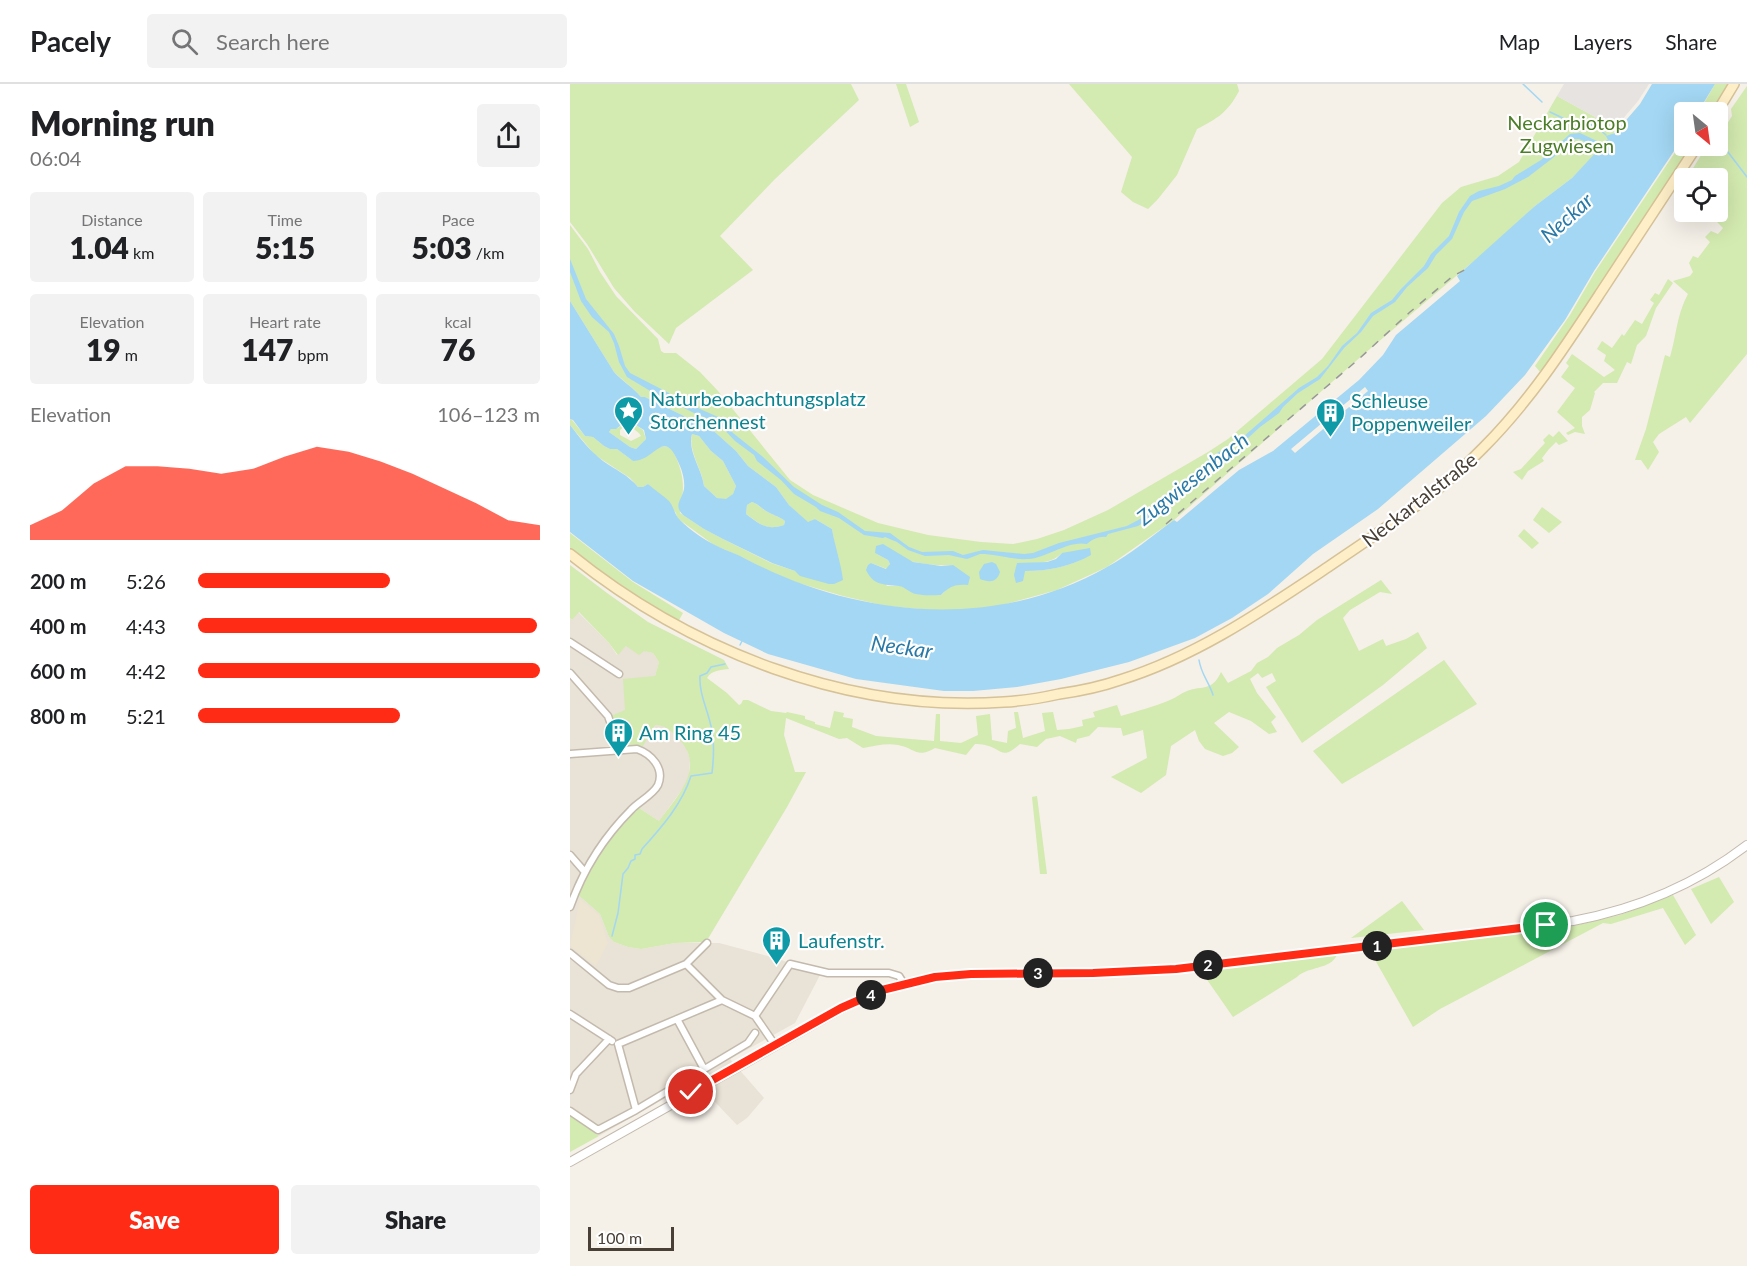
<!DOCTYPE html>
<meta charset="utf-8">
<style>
:root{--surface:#fff;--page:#f2f2f2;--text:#202124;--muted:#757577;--line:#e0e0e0;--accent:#ff2b15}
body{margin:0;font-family:Lato,sans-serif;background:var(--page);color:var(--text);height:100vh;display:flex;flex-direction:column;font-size:22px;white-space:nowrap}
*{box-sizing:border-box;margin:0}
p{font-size:20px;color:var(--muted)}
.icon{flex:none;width:33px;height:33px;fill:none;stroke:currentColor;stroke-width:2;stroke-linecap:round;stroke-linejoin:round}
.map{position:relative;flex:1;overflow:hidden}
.details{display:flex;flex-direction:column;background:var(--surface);width:570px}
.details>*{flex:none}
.needle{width:39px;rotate:151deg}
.buttons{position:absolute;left:1104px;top:18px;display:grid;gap:12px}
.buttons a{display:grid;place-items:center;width:54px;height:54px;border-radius:6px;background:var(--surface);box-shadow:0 6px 24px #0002;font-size:30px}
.scale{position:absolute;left:18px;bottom:15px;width:86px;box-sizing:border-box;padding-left:6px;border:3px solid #484036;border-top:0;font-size:16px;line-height:21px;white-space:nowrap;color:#484036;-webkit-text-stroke:4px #fff;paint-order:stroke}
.pin{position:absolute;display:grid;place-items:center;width:51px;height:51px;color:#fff;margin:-26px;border:3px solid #fff;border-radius:50%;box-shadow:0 2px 6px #0007}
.km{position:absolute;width:30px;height:30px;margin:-15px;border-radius:50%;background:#222;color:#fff;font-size:16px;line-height:30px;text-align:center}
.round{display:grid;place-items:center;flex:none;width:63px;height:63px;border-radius:6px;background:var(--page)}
.overview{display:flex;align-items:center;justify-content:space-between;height:102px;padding:0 30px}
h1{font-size:33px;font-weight:800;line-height:45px}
.stats{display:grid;grid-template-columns:repeat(3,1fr);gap:9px;height:102px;padding:6px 30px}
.stats div{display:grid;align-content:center;border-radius:6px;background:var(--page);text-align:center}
.stats b{font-size:30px;font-weight:800}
.stats small{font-size:16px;font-weight:400}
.stats p{font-size:16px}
.chart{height:168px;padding:12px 30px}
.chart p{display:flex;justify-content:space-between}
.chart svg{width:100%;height:108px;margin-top:6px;fill:var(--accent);opacity:.7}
.cta{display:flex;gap:12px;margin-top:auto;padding:12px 30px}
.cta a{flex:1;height:69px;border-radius:6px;background:var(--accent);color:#fff;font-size:24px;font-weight:800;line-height:69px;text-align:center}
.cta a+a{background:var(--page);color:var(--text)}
ul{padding:0 30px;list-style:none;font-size:20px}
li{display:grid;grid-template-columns:96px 72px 1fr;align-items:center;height:45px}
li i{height:15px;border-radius:8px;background:var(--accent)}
header{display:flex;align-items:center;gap:36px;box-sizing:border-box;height:84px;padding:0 30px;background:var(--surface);border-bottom:2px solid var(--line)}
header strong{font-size:28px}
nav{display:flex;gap:33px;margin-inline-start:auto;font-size:21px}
.search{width:420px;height:54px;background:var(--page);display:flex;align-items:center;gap:15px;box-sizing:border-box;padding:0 21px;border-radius:6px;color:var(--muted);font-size:22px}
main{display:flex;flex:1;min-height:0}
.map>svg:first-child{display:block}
</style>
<header>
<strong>Pacely</strong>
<div class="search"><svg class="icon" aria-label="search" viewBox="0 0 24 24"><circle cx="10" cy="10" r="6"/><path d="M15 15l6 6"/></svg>Search here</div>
<nav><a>Map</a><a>Layers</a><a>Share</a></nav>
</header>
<main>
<section class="details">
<div class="overview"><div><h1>Morning run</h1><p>06:04</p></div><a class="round"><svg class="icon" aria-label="share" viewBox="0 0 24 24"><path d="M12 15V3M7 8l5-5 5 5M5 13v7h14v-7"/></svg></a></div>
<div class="stats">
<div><p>Distance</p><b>1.04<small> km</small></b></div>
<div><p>Time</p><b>5:15</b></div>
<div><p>Pace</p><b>5:03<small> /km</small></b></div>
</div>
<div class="stats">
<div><p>Elevation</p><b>19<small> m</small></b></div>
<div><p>Heart rate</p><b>147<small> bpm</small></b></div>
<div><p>kcal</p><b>76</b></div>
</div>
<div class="chart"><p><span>Elevation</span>106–123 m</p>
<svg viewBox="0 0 160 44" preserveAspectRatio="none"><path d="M0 44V38L10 32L20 21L30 14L40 14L50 15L60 17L70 15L80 10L90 6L100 8L110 12L120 17L130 23L140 29L150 36L160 38V44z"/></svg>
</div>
<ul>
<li><b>200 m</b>5:26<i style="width:56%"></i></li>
<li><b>400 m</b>4:43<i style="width:99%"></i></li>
<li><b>600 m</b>4:42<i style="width:100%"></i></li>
<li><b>800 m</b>5:21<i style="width:59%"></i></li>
</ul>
<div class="cta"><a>Save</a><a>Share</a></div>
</section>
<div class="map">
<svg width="1177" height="1182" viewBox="0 0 1177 1182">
<rect width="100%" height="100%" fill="#f5f0e8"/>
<path fill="#e9e2d6" d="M8,528l31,31 8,12 9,-9 27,7 6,9 -4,14 -29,28 -1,6 30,15 12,1 18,19 5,14 -1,21 -30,41 -20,-13 -37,40 -25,46 23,20 9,23 5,5 14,5 13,2 34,-6h44l60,16 41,16 -25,48 -65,36 34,39 -17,20 -10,7 -42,-44 -96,55 -29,-22v-496l2,2z"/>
<path fill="#eee4d2" d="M10,815l19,16 9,28 -12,23 -26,-20z"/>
<path fill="#d3eab0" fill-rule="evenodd" d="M0,0h281l8,16 -84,79 -55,57 33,34 -77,58 -7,16 -35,-33 -20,-23 -27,-44 -17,-22z
M326,0h10l13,38 -9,5z
M499,0h168l2,7c-11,21 -22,28 -42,38l-20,46 -19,24 -10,10 -15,-7 -12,-10 11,-35z
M1145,0h13l-16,28h-13z
M1177,2v268l-57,69 -4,-6 -27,17 -6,8 6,10 -11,18 -7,-10h-6l11,-31 19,-74 5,2c7,-23 6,-40 18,-63l-15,-13 17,-5 3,-4 -4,-9 4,-7 5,2 12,-16 -5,-5 6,-6 7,3 5,-6 -16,-16h11v-34h-31l16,-26 8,-6h7v-8l14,-22 -1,-7z
M987,12l58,32 -1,5 -5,7 -37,38 -37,28 -41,38 -130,110 -190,166 -67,47 -50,23 -58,16 -28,3 -29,2 -56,-5 -43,-10 -48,-14 -29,-12 -22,-12 -30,-13 -37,-27 -1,-5 -28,-29 -5,3h-5l-8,-9 -35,-23 -25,-30v-6l2,1 13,16 8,1 11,9 6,3h7l16,12c9,-4 25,-17 35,-14 5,1 6,6 8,10 9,22 8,33 4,56l24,16 19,10 48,24 24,8 40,-24 -3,-18 -17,-10 -7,4 -19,-18 -13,-18 -28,-21 -12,-15 -30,-27 -20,-7 -41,-20h-4c-8,-10 -18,-16 -27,-25l-44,-71v-76l18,24 12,23 16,24 42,43 3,12 3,2h12l24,19 18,19 72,89 23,15 65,28 50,12 53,7 32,2 24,-5 27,-9 44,-20 100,-58 20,-13 94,-80 120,-156 19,-16 37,-11 21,-14zM305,469c26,6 52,14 78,12l4,19 -8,3 -8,8 -24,-1 -16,-8h-14l-16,-23 16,6 3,-5 -2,-4zM492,469l28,2c-21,12 -41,16 -65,16l-8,-8c16,0 33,2 45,-10z
M1114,55v7h8l-111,169 -40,58 -6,-7 35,-51 25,-43z
M1098,195l5,4 -17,25 -10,28 -9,9 -6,19 -4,-2 -10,21h-14l-9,9 1,1 -5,17 -8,7v9l3,8 -10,-2 -7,3 -2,-2 9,-5 -18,-16 18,-24 -14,-11 8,-11 -3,-3 6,-9 32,23 11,-7 -11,-9 2,-6 -9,-6 5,-8 10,7 10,-14 2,2 11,-16 7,4 12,-21 -4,-3 5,-7 4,2z
M54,339l3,1 -7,6v5l11,6 10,-5c-3,-6 -9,-6 -11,-12h4l9,6 3,9 -10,10 -6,-2 -21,-15 2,-3 7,-1z
M989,347l9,10 -9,4 -3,-3 -7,7 -7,9 2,3 -16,10 -6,9 -9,-8 8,-3 24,-26 -2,-3 6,-6 4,3z
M122,350l7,2 12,15 12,10 13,25 -3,8 -7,6 -9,-2 -13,-12c-2,-17 -16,-35 -12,-52z
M182,418c6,2 9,6 14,9 6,4 13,5 19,10l-1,4c-19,6 -23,-1 -38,-11l1,-9z
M972,423l20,15 -13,11 -16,-13z
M954,445l15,14 -7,6 -14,-13z
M0,449l63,49 50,31 -5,9 -51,-30 -57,-42z
M0,481l37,28 41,29 76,38 5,9c-9,1 -17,1 -22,9l20,15 12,12 2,-1 2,-4h5l23,11 15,2 1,-1 18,4v3l10,3v2l15,4 4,-17 10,2 -1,4 10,2 -1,8 24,9 58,5 2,-27h4v27l21,2 17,-8 -2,-19 14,-2 2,26 15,3 1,-12 8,-3 -2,-16h4l5,26 22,-7 -3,-18 11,-1 4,18 12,-1 14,-3 -1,-6 13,-3 -2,-5 24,-7 4,11c16,-5 33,-9 49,-16 6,-2 11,-7 17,-9 16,-6 25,1 34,-19l7,11 23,-12 6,-8 11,-6 9,-9 22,-13 18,-15 64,-40 11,14 -12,-2 -30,18 -7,8 16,33 24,-12 3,7 20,-7 12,-7 9,16 -44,37 -81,58 -36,-56 10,-6 -4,-8 -10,5 -4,-5 -8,6 7,14 19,24 -5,5 6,10 -8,2 -18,-13 -22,-9 -15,11 25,24 -7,6 -9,3 -18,-7 -6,-8 -4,-11 -24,16 -5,29 -25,18 -30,-16 36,-19 -4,-28 -20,6 -2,-8 -23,-1 -9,9 -12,3 -1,4 -16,-7 -14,3 -9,8 -17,-3c-19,17 -17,5 -35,1 -3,-1 -7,-1 -10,-1l-9,11 -31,-7c-19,11 -20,0 -37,-3 -12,-2 -23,1 -35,3l-16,-10 -8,1 -53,-21 -2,17 11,37h11l-19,35 -81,135 -31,1 -34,6 -13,-2 -14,-5 -5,-5 -9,-23 -23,-20c17,-37 34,-57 62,-86l20,13c18,-25 48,-53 19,-83 -8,-8 -11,-12 -23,-13l-12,21 -23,-2 -9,-28 14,-6 -2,-31 32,-3 4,-14 -6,-9 -9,-2 -5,4 -13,-9 -8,9 -9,-12 -30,-31 -7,8 -2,-2z
M874,576l33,44 -135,80 -29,-33z
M467,712l10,78h-7l-8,-77z
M1149,793l15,25 -23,22 -20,-35z
M1103,811l23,40 -11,10 -22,-37 -52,16 -8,-1 -163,86 -27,18 -43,-76 203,-25 47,-11z
M832,817l22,29 -73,8z
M765,870l2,1c-7,15 -29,11 -40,22l-64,40 -32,-46z
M0,1030l29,22 -29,16z"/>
<path fill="#e6e3e0" d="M994,0h85l-11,17 -23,27 -58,-32z"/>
<path fill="#a3d7f3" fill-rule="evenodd" d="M1082,0h63l-17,28h-14v24l-90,135 -29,49 -40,55 -39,41 -108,93 -65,45 -45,40 -36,24 -37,20 -66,24 -68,17 -44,8 -44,4h-29l-88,-12 -88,-25 -44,-21 -91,-52 -63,-49v-107c10,13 20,26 33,36 13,9 25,14 35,26h5l5,-3c6,6 15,11 21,17 5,6 6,15 11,19 10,10 24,20 37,26 10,5 20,8 29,13 111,59 249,72 361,8 24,-13 45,-31 67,-47l3,2 62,-52 34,-19 86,-71 24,-25 13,-20 64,-54 -3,-5 78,-70 37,-28 28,-30 -21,-9h-6l-6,4 -13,14 -26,20 -23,12 -33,12 -8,11 -12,27 -16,16 -8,13 -21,19 -12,15 -22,14 -12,16 -17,16 -24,31 -22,14 -15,14 -4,6 -19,14 -12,11 -34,22 -8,12 -18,15 -20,13 -21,20 -9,6 -30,8 -2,3c-6,-1 -14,2 -19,7 -19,-4 -40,14 -59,15 -14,1 -29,-4 -43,-5h-5l-13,5 -18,-4 -24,1 -17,-6 -11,-8 -12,-5 -2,1 -19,-3 -25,-17 -19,-7 -4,-4 -22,-13 -13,-14 -24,-19 -3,-6 -19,-14 -18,-19 -21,-8 -44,-22 -25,-15 -8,-15 -5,-19 -5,-11 -17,-15 -11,-16 -11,-29v-13l16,40 28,35 5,12 6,20 5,7 70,36 18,8 15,16 30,24 31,30 28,18 16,7 27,19 25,2 19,14 13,5 31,-1 10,4 20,-5 41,4 9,-1 26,-10 68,-17 15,-8 24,-23 20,-13 25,-25 32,-20 56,-49 18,-11 11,-11 14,-20 15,-13 14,-20 21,-13 9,-11 23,-23 7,-12 18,-18 10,-24 11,-16 9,-5 20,-5 13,-6 3,-4 26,-16 29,-26 10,-1 21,10 7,-3 -2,-4 9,-3 25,-29zM795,303l3,4 -73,62 -4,-4z
M0,217l44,71c8,9 19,15 27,25h4l41,20 20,7 30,27 12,15 28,21 13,18 19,17 7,-3 17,10c3,18 9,34 11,51l-9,4h-5l-29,-8 -5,-5 -23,-8 -49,-24 -19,-10 -21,-14c-10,-10 -1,-15 1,-26 1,-7 -1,-16 -4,-23 -16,-41 -23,-6 -47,-5l-16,-12h-7l-6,-3 -11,-9 -8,-1 -12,-16 -3,-1zM54,339l10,1 10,6 2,9 -10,10 -6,-2 -21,-15 2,-3h5zM122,350l7,2 12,15 12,10 13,25 -3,8 -7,5 -9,-1 -13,-12c-2,-17 -17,-35 -12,-52zM182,418c6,2 8,5 14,9 6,4 13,5 19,10l-1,4c-18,6 -24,-1 -38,-11l1,-9z
M313,460l30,18 28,4 12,-1 17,12 -2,8c-13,-1 -18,1 -27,10 -7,0 -17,1 -25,-1 -6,-1 -11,-7 -17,-8 -16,-2 -25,0 -33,-16l2,-5 3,-2 15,6 4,-5 -2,-4 -13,-7 1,-7z
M520,464l1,7c-22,12 -42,16 -66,16l-2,10 -7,2 -2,-8 3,-12 30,-1 9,-3 6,-6z
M422,478l4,2 4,8c-3,10 -10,11 -20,7l-1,-7 5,-8z"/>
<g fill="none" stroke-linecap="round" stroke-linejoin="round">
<path stroke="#a3d7f3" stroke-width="1.5" d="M953,0l19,18
M980,28l19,9 17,1 12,6 8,7
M1148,55l29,38
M170,561l2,-4
M629,576c2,14 10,22 14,35
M42,852l6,-23 5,-39 5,-6 3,-7 4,-2v-4l5,-1 2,-5c20,-22 40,-45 49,-73l21,-3c2,-17 3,-35 -2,-51 -4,-16 -11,-30 -10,-46l7,-3 4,-6 14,-3"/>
<defs>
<path id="minor" d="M0,558l49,32
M0,589l38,43 12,34
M0,670l67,-5c14,5 28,19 21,36 -5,10 -20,17 -27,25 -28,28 -48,60 -61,97
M0,771l14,16
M0,869l39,32 9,3h11l57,-24 21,-21
M116,880l36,36 33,16 20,29
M0,930l42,27
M185,932l35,-52 38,9h61l10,3 5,8
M107,935l27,50
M48,960l104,-44
M48,960l18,66
M0,1006l6,-16 33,-35
M0,1027l28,19 38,-20 112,-67 7,-10"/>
<path id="tertiary" d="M0,1078l271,-153 41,-19 53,-13 36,-3 122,-1 83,-4 397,-48c64,-12 122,-36 174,-76"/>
<path id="secondary" d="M1147,28l17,-28
M0,470c120,97 278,159 434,148 18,-1 37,-4 55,-8 21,-3 41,-7 61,-14 77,-24 142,-69 208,-113 54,-37 110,-72 155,-119 47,-47 82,-101 118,-156 32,-49 64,-98 96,-146"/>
</defs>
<use href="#minor" stroke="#c3baad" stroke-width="9"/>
<use href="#tertiary" stroke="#c3baad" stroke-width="10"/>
<use href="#secondary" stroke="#d6c297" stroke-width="12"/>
<use href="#minor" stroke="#fff" stroke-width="6"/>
<use href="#tertiary" stroke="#fff" stroke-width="8"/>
<use href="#secondary" stroke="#ffefc8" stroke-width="9"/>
<path stroke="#979797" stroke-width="1.5" stroke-dasharray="8 8" stroke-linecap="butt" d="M596,440l194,-166 50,-46 43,-36 15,-8"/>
</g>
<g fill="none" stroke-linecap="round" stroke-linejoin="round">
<defs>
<path id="route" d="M121,1008l150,-84 41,-18 53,-13 36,-3 122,-1 83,-4 370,-44"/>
</defs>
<use href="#route" stroke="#fff" stroke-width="12"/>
<use href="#route" stroke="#ff2b15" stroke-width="8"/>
</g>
<defs>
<symbol id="sight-pin" viewBox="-11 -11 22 30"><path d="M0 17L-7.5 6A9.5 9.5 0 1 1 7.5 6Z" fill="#0f9aa8" stroke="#fff"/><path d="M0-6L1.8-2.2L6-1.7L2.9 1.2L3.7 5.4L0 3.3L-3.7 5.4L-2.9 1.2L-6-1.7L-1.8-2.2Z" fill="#fff"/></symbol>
<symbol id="building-pin" viewBox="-11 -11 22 30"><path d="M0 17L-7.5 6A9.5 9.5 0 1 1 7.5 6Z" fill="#0f9aa8" stroke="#fff"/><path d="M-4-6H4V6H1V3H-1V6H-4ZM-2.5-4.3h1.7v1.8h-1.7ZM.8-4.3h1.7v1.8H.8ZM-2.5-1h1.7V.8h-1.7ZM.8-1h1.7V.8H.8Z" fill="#fff"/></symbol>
</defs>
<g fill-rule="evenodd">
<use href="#sight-pin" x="42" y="310" width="33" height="45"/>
<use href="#building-pin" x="744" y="312" width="33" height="45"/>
<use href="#building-pin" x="32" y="632" width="33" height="45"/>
<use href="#building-pin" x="190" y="840" width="33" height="45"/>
</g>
<g text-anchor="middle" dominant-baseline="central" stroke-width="4.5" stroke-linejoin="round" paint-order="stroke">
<g font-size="20" fill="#4c7d27" stroke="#fff">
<text x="997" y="38">Neckarbiotop<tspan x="997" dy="23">Zugwiesen</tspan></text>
</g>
<g font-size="20" fill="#0d838f" stroke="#fff" text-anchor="start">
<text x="80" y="314">Naturbeobachtungsplatz<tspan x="80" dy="23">Storchennest</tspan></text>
<text x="781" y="316">Schleuse<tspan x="781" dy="23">Poppenweiler</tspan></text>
<text x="69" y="648">Am Ring 45</text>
<text x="228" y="856">Laufenstr.</text>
</g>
<g font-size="20" fill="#484036" stroke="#fff">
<text transform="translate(849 415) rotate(-38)">Neckartalstraße</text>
</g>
<g font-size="21" font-style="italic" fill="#2979a7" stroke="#fff">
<text transform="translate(996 133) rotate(-42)">Neckar</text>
<text transform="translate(622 394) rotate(-38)">Zugwiesenbach</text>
<text transform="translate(332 562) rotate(8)">Neckar</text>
</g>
</g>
</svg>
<div class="buttons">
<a><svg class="needle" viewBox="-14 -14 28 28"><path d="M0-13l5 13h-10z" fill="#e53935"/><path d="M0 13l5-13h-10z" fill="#757577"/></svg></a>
<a><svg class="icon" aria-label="locate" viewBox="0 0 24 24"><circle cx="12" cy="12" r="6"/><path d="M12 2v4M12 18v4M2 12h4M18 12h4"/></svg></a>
</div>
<div class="scale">100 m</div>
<div class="pin" style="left:976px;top:841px;background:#1e9e55"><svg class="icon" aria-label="arrive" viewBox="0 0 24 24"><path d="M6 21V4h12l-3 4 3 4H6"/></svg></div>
<div class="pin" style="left:121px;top:1008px;background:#d93025"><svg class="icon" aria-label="check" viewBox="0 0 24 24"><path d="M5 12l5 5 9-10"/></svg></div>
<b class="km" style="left:807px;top:862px">1</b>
<b class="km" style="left:638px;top:881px">2</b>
<b class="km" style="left:468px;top:889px">3</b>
<b class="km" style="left:301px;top:911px">4</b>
</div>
</main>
